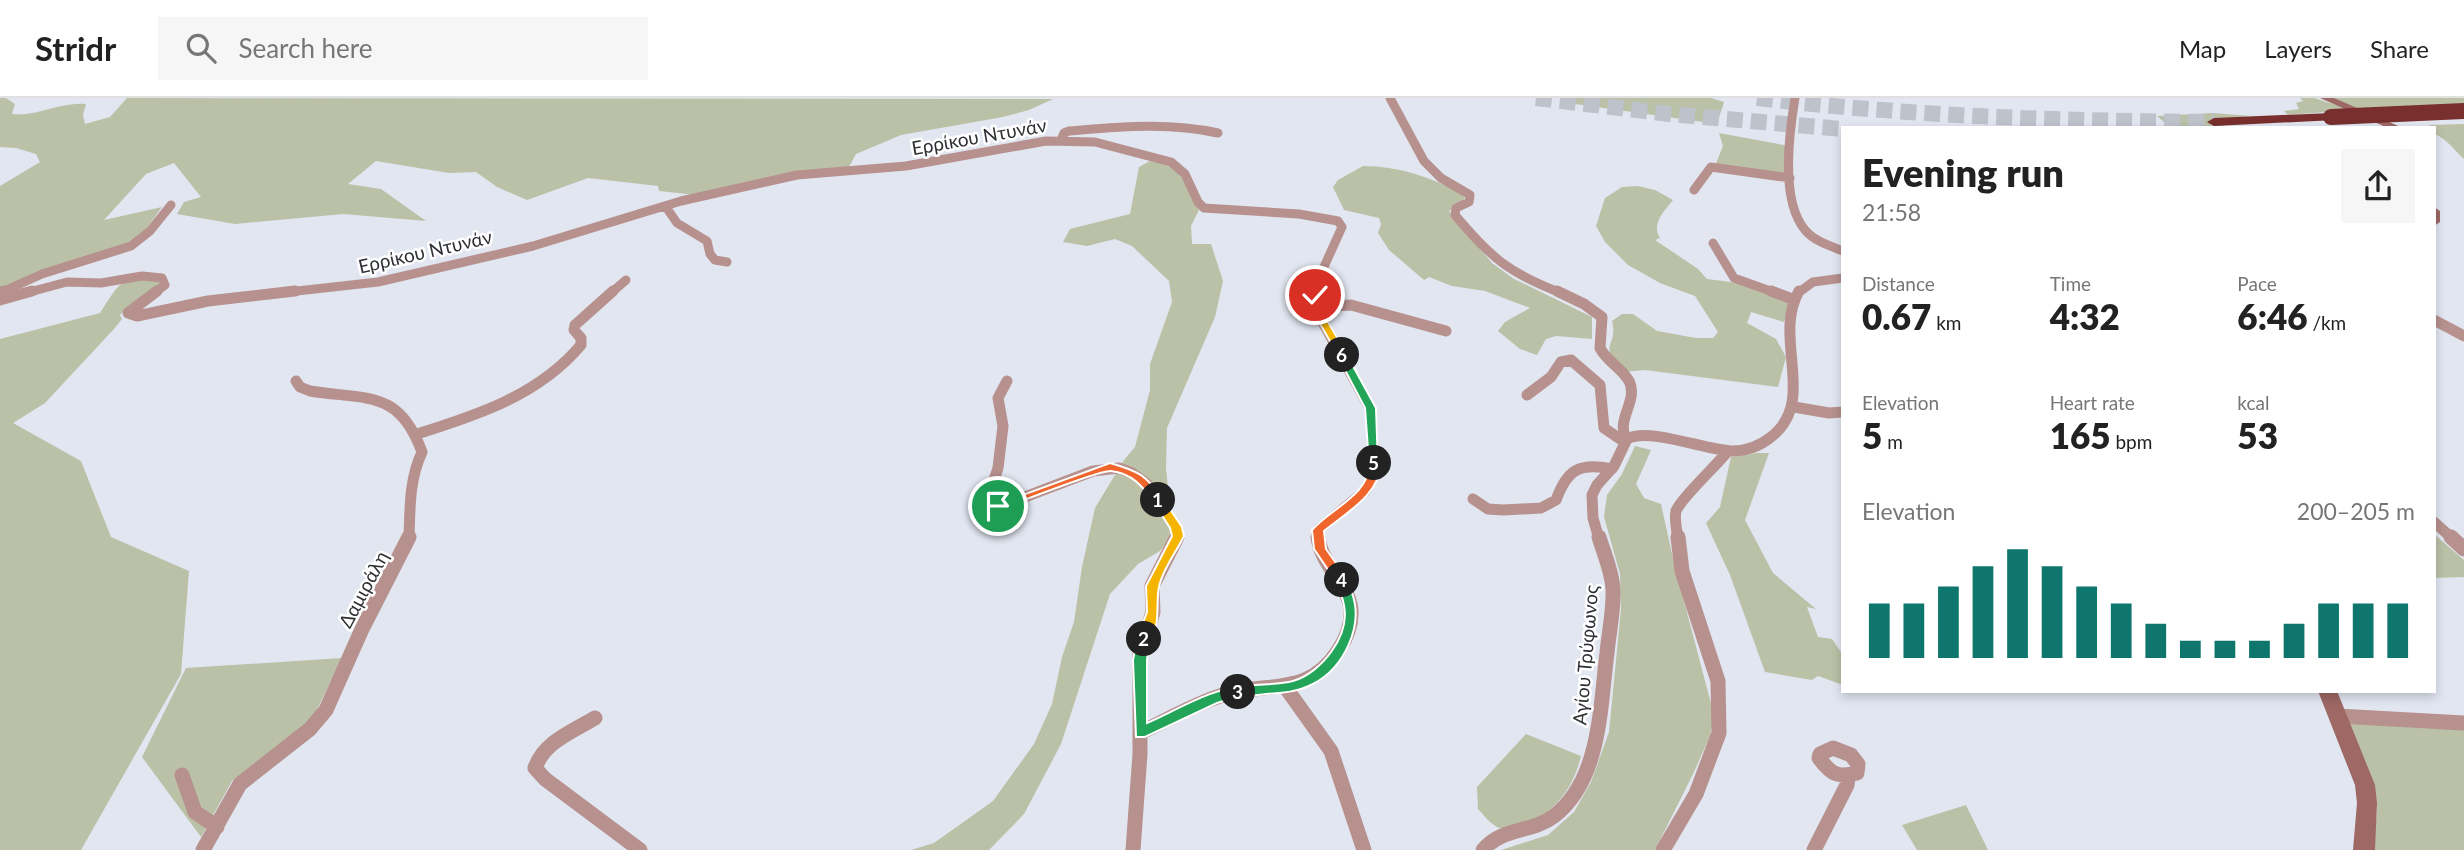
<!DOCTYPE html>
<meta charset="utf-8">
<style>
:root{--surface:#fff;--page:#f6f6f6;--text:#222;--muted:#767676;--line:#e0e0e0;--accent:#0f766e}
body{margin:0;font-family:Lato,sans-serif;background:var(--page);color:var(--text);height:100vh;display:flex;flex-direction:column;font-size:26px;white-space:nowrap}
*{box-sizing:border-box;margin:0}
p{font-size:23px;color:var(--muted)}
.icon{flex:none;width:38px;height:38px;fill:none;stroke:currentColor;stroke-width:2;stroke-linecap:round;stroke-linejoin:round}
.map{position:relative;flex:1;overflow:hidden}
.details{position:absolute;left:1841px;top:28px;width:595px;height:567px;display:flex;flex-direction:column;background:var(--surface);border-radius:0px;box-shadow:0 4px 10px #0003}
.details>*{flex:none}
.pin{position:absolute;display:grid;place-items:center;width:60px;height:60px;color:#fff;margin:-30px;border:4px solid #fff;border-radius:50%;box-shadow:0 2px 7px #0007}
.km{position:absolute;width:35px;height:35px;margin:-18px;border-radius:50%;background:#222;color:#fff;font-size:19px;line-height:35px;text-align:center}
.round{display:grid;place-items:center;flex:none;width:74px;height:74px;border-radius:0px;background:var(--page)}
.headline{display:flex;align-items:center;justify-content:space-between;height:119px;padding:0 21px}
h1{font-size:38px;font-weight:800;line-height:52px}
.figures{display:grid;grid-template-columns:repeat(3,1fr);gap:10px;height:119px;padding:7px 21px}
.figures div{display:grid;align-content:center}
.figures b{font-size:35px;font-weight:800}
.figures small{font-size:19px;font-weight:400}
.figures p{font-size:19px}
.chart{height:196px;padding:14px 21px}
.chart p{display:flex;justify-content:space-between}
.chart svg{width:100%;height:126px;margin-top:7px;stroke:var(--accent);stroke-width:6}
header{display:flex;align-items:center;gap:42px;box-sizing:border-box;height:98px;padding:0 35px;background:var(--surface);border-bottom:2px solid var(--line)}
header strong{font-size:33px}
nav{display:flex;gap:38px;margin-inline-start:auto;font-size:24px}
.search{width:490px;height:63px;background:var(--page);display:flex;align-items:center;gap:18px;box-sizing:border-box;padding:0 24px;border-radius:0px;color:var(--muted);font-size:26px}
.map>svg:first-child{display:block}
</style>
<header>
<strong>Stridr</strong>
<div class="search"><svg class="icon" aria-label="search" viewBox="0 0 24 24"><circle cx="10" cy="10" r="6"/><path d="M15 15l6 6"/></svg>Search here</div>
<nav><a>Map</a><a>Layers</a><a>Share</a></nav>
</header>
<div class="map">
<svg width="2464" height="752" viewBox="0 0 2464 752">
<rect width="100%" height="100%" fill="#e1e6f1"/>
<path fill="#bbc1a7" d="M0,0h6l9,6 -3,10c25,3 47,-12 74,-10l-3,11 2,9 25,-7 17,-19 926,1 -24,11 -26,7 -102,18 -45,19 -7,13 -153,28 -37,-4 -1,-5 -70,-8 -61,22 -30,-13 -21,-15 -27,1 -73,-12 -28,23 33,5 45,32 -83,-7 -108,10 -58,-10 7,-12 17,-5 -27,-34 -28,11 -42,46 58,-13 -18,25 -13,10 -131,48v-104l40,-24 -4,-8 -20,-6 -16,-1z
M1565,0h146l13,4 -7,22 -149,-21z
M2300,0h14l38,12 -64,5 -4,-4 15,-2 -3,-6 7,-2z
M2331,0h133v8l-106,4z
M2213,15l38,3 -28,3v7l2,2h-54l-14,-12z
M2464,26v35c-11,-10 -16,-19 -29,-25l-1,-6 -5,-3z
M1719,35l70,13 -1,31 -73,-11 8,-20z
M1150,63c34,4 34,23 49,49l-8,16 1,18h19l12,37 -8,36 -48,111 -1,40 6,62 -2,9 -10,12 -22,13 -28,30 -49,150 -37,70 -35,36h-78l23,-7 59,-42 41,-57 18,-40 10,-47 12,-35 8,-55 13,-59 29,-48 11,-13 15,-57v-26l22,-62 -3,-21 -37,-35 -17,-7 -28,7 -24,-4 7,-13 60,-15 9,-47z
M1363,68c35,0 67,11 98,27l4,6 -16,12 43,52 22,16 78,38v22l-36,-3 -10,3 -9,16 -17,-6 -22,-18 7,-9 25,-14 -45,-17 -33,-5 -23,-9 -5,3 -35,-30 -11,-17 3,-9 -2,-6 -35,-8 -11,-23 5,-7z
M1638,88l17,4 18,10c-9,11 -22,24 -13,38l-5,2 43,29 9,10 32,4 52,17 -7,22 -33,-10 -4,11 29,16 10,18 -8,30 -133,-17 -20,2c-30,-29 -6,-24 -13,-51l10,-7h11l24,17 39,7h17l5,-6 -23,-36 -35,-13 -32,-18 -23,-23 -9,-16 9,-28 17,-11z
M158,181l2,5 -36,26 -4,5 2,4 -8,10 -69,74 -32,20 68,38 30,76 78,34 -8,103 -100,176h-81v-511l100,-26c22,-33 17,-33 58,-34z
M1635,348l16,4 -15,34 8,14 17,6 13,59 40,152 -4,21 -16,36 -39,78h-154l47,-15 26,-23 17,-30 18,-50 12,-123 -1,-35 -16,-57 3,-22 15,-21z
M1757,355h12l-24,67 28,53 43,36 -9,-2 11,30 14,2 11,16v30l-25,-9 -6,4 -47,-8 -35,-97 -24,-52 14,-16 11,-50z
M2434,436l30,26v17l-30,1z
M342,560l-30,62 -80,61 -31,56 -59,-80 44,-89z
M2347,621l117,7v124h-91l4,-39 -3,-17z
M1526,636l55,22c-8,34 -28,59 -61,70 -10,2 -18,5 -26,-1 -6,-4 -11,-11 -16,-16l-1,-22z
M1966,707l22,45h-71l-15,-25z"/>
<g fill="none" stroke-linecap="round" stroke-linejoin="round">
<path stroke="#bdc2cb" stroke-width="16" stroke-dasharray="16 8" stroke-linecap="butt" d="M1536,0l133,16 174,15
M1757,0c152,18 304,23 457,24"/>
<path stroke="#b7918e" stroke-width="9" d="M1390,0l34,63 17,17 29,17 -1,7 -13,6 -1,7c36,43 54,58 106,78
M1795,0c-6,36 -15,102 10,132 9,11 25,16 38,21
M1061,42l3,-7 5,-2c50,-4 99,-9 149,2
M1694,92l17,-23 79,11
M666,109l11,16 30,18 3,13 5,6 12,2
M1713,145l21,35 42,15
M0,195l42,-19 89,-28 19,-15 21,-26
M26,195l41,-11 34,1 41,-7 20,2 3,7 -11,8
M279,195l99,-11 155,-36 148,-45 116,-26 109,-9 140,-25 49,1 76,20 14,12 13,28 6,6 95,6 39,7 4,6 -23,51 -2,15
M611,195l15,-13
M1798,195l15,-11 30,-4"/>
<path stroke="#b7918e" stroke-width="11" d="M157,193l-29,22 9,3 71,-15 87,-10
M1317,193l-2,12 9,21 46,84 5,66 -10,17 -47,39v9
M1557,193l27,13 18,13 -2,31c7,14 24,21 30,35 7,20 -14,36 -4,56
M1771,193l24,9
M0,195l4,-2
M0,202l32,-9
M1316,209l35,-2 95,26
M2434,222l30,16
M296,283l4,6 10,4c57,9 89,-2 112,61 -13,28 -12,57 -13,87
M1007,283l-9,17 5,28 -5,42 -9,27 2,9 13,1 89,-34 26,-3 13,5 15,11 31,47 -1,8
M1527,297l24,-18 10,-15 10,-2 29,25 4,43 19,13
M1794,309l35,6 14,-1
M417,336c61,-19 122,-39 164,-89v-7l-7,-8 1,-5 38,-34
M1473,401l15,10 15,1 38,-2 15,-8c11,-30 23,-38 56,-31
M2434,424l19,17
M1599,441l-6,-21 -1,-23 5,-10 17,-19 13,-27c23,-12 77,11 105,12 15,0 28,-5 39,-14 47,-36 1,-99 28,-146
M1678,441c-1,-8 -4,-20 -2,-28 5,-13 41,-46 52,-60"/>
<path stroke="#b7918e" stroke-width="15" d="M2451,439l13,12
M1286,590l45,63 33,99
M2338,618l126,7
M595,620c-22,13 -51,24 -60,50l10,11 95,71
M1140,635c27,-13 54,-29 83,-38 46,-14 85,2 115,-44 8,-12 14,-27 13,-41 -3,-28 -30,-45 -33,-73
M1833,650l18,7 7,9 -1,9c-20,5 -26,1 -38,-15l1,-4z
M182,677l13,37 22,15
M203,752l37,-66 70,-55 16,-19 36,-81 47,-92
M1133,752l7,-96v-99l13,-43 -1,-26 25,-49
M1483,752c19,-23 49,-17 71,-34 47,-36 46,-110 53,-163 2,-22 7,-43 6,-64 -1,-18 -9,-35 -14,-52
M1663,752l33,-56 23,-61 -1,-52 -36,-110 -4,-34
M1814,752l33,-65 1,-8"/>
<path fill="#9e6864" fill-rule="evenodd" d="M2320,0h14l69,30h-15z
M2434,109l6,4v11l-6,4z
M2318,593h19l38,94 2,18 -2,47h-22l4,-47 -2,-18z"/>
<path fill="#782f2d" fill-rule="evenodd" d="M2331,15l5,1v6l-122,6 -7,-4 7,-4z"/>
<path stroke="#782f2d" stroke-width="16" d="M2331,19l133,-6"/>
</g>
<path fill="#f0652b" stroke="#fff" stroke-width="2" d="M1110,365c28,8 37,12 53,37l-1,2h-8c-11,-15 -22,-29 -43,-31 -12,-1 -91,31 -108,37h-9l-1,-2z"/>
<path fill="#f5b400" stroke="#fff" stroke-width="2" d="M1158,398l4,1 20,30 2,9c-7,15 -22,34 -25,51 -4,16 4,48 -15,56l-7,-4 10,-27 -1,-26 26,-50 -2,-8 -18,-28z"/>
<path fill="#22a559" stroke="#fff" stroke-width="2" d="M1144,536l6,5 -3,21v63c22,-9 74,-40 96,-35v7l-26,8 -72,34h-9l-3,-77 4,-21z"/>
<path fill="#22a559" stroke="#fff" stroke-width="2" d="M1342,478c7,3 8,9 10,17 12,33 -8,75 -39,91 -15,8 -31,9 -47,10 -11,1 -22,4 -32,1v-7c19,-5 40,-2 59,-7 28,-8 57,-45 51,-75 -1,-9 -6,-18 -8,-26z"/>
<path fill="#f0652b" stroke="#fff" stroke-width="2" d="M1374,361l6,4c2,30 -34,50 -56,68l2,18 22,31 -6,4 -5,-1 -23,-34 -2,-19c19,-22 58,-35 57,-67z"/>
<path fill="#22a559" stroke="#fff" stroke-width="2" d="M1342,254l5,3 29,53 2,57 -9,-2 -4,-55 -28,-53z"/>
<path fill="#f5b400" stroke="#fff" stroke-width="2" d="M1312,195l8,2 4,20 23,40 -1,2h-7l-24,-42z"/>
<g text-anchor="middle" dominant-baseline="central" stroke-width="5" stroke-linejoin="round" paint-order="stroke">
<g font-size="19" fill="#2e3034" stroke="#fff">
<text transform="translate(979 38) rotate(-10)">Ερρίκου Ντυνάν</text>
<text transform="translate(425 153) rotate(-13)">Ερρίκου Ντυνάν</text>
<text transform="translate(363 491) rotate(-62)">Δαμιράλη</text>
<text transform="translate(1585 557) rotate(-85)">Αγίου Τρύφωνος</text>
</g>
</g>
</svg>
<div class="pin" style="left:998px;top:408px;background:#1e9e55"><svg class="icon" aria-label="arrive" viewBox="0 0 24 24"><path d="M6 21V4h12l-3 4 3 4H6"/></svg></div>
<div class="pin" style="left:1315px;top:197px;background:#d93025"><svg class="icon" aria-label="check" viewBox="0 0 24 24"><path d="M5 12l5 5 9-10"/></svg></div>
<b class="km" style="left:1158px;top:402px">1</b>
<b class="km" style="left:1144px;top:541px">2</b>
<b class="km" style="left:1238px;top:594px">3</b>
<b class="km" style="left:1342px;top:482px">4</b>
<b class="km" style="left:1374px;top:365px">5</b>
<b class="km" style="left:1342px;top:257px">6</b>
<section class="details">
<div class="headline"><div><h1>Evening run</h1><p>21:58</p></div><a class="round"><svg class="icon" aria-label="share" viewBox="0 0 24 24"><path d="M12 15V3M7 8l5-5 5 5M5 13v7h14v-7"/></svg></a></div>
<div class="figures">
<div><p>Distance</p><b>0.67<small> km</small></b></div>
<div><p>Time</p><b>4:32</b></div>
<div><p>Pace</p><b>6:46<small> /km</small></b></div>
</div>
<div class="figures">
<div><p>Elevation</p><b>5<small> m</small></b></div>
<div><p>Heart rate</p><b>165<small> bpm</small></b></div>
<div><p>kcal</p><b>53</b></div>
</div>
<div class="chart"><p><span>Elevation</span>200–205 m</p>
<svg viewBox="0 0 160 44" preserveAspectRatio="none"><path d="M5 44V25M15 44V25M25 44V19M35 44V12M45 44V6M55 44V12M65 44V19M75 44V25M85 44V32M95 44V38M105 44V38M115 44V38M125 44V32M135 44V25M145 44V25M155 44V25"/></svg>
</div>
</section>
</div>
